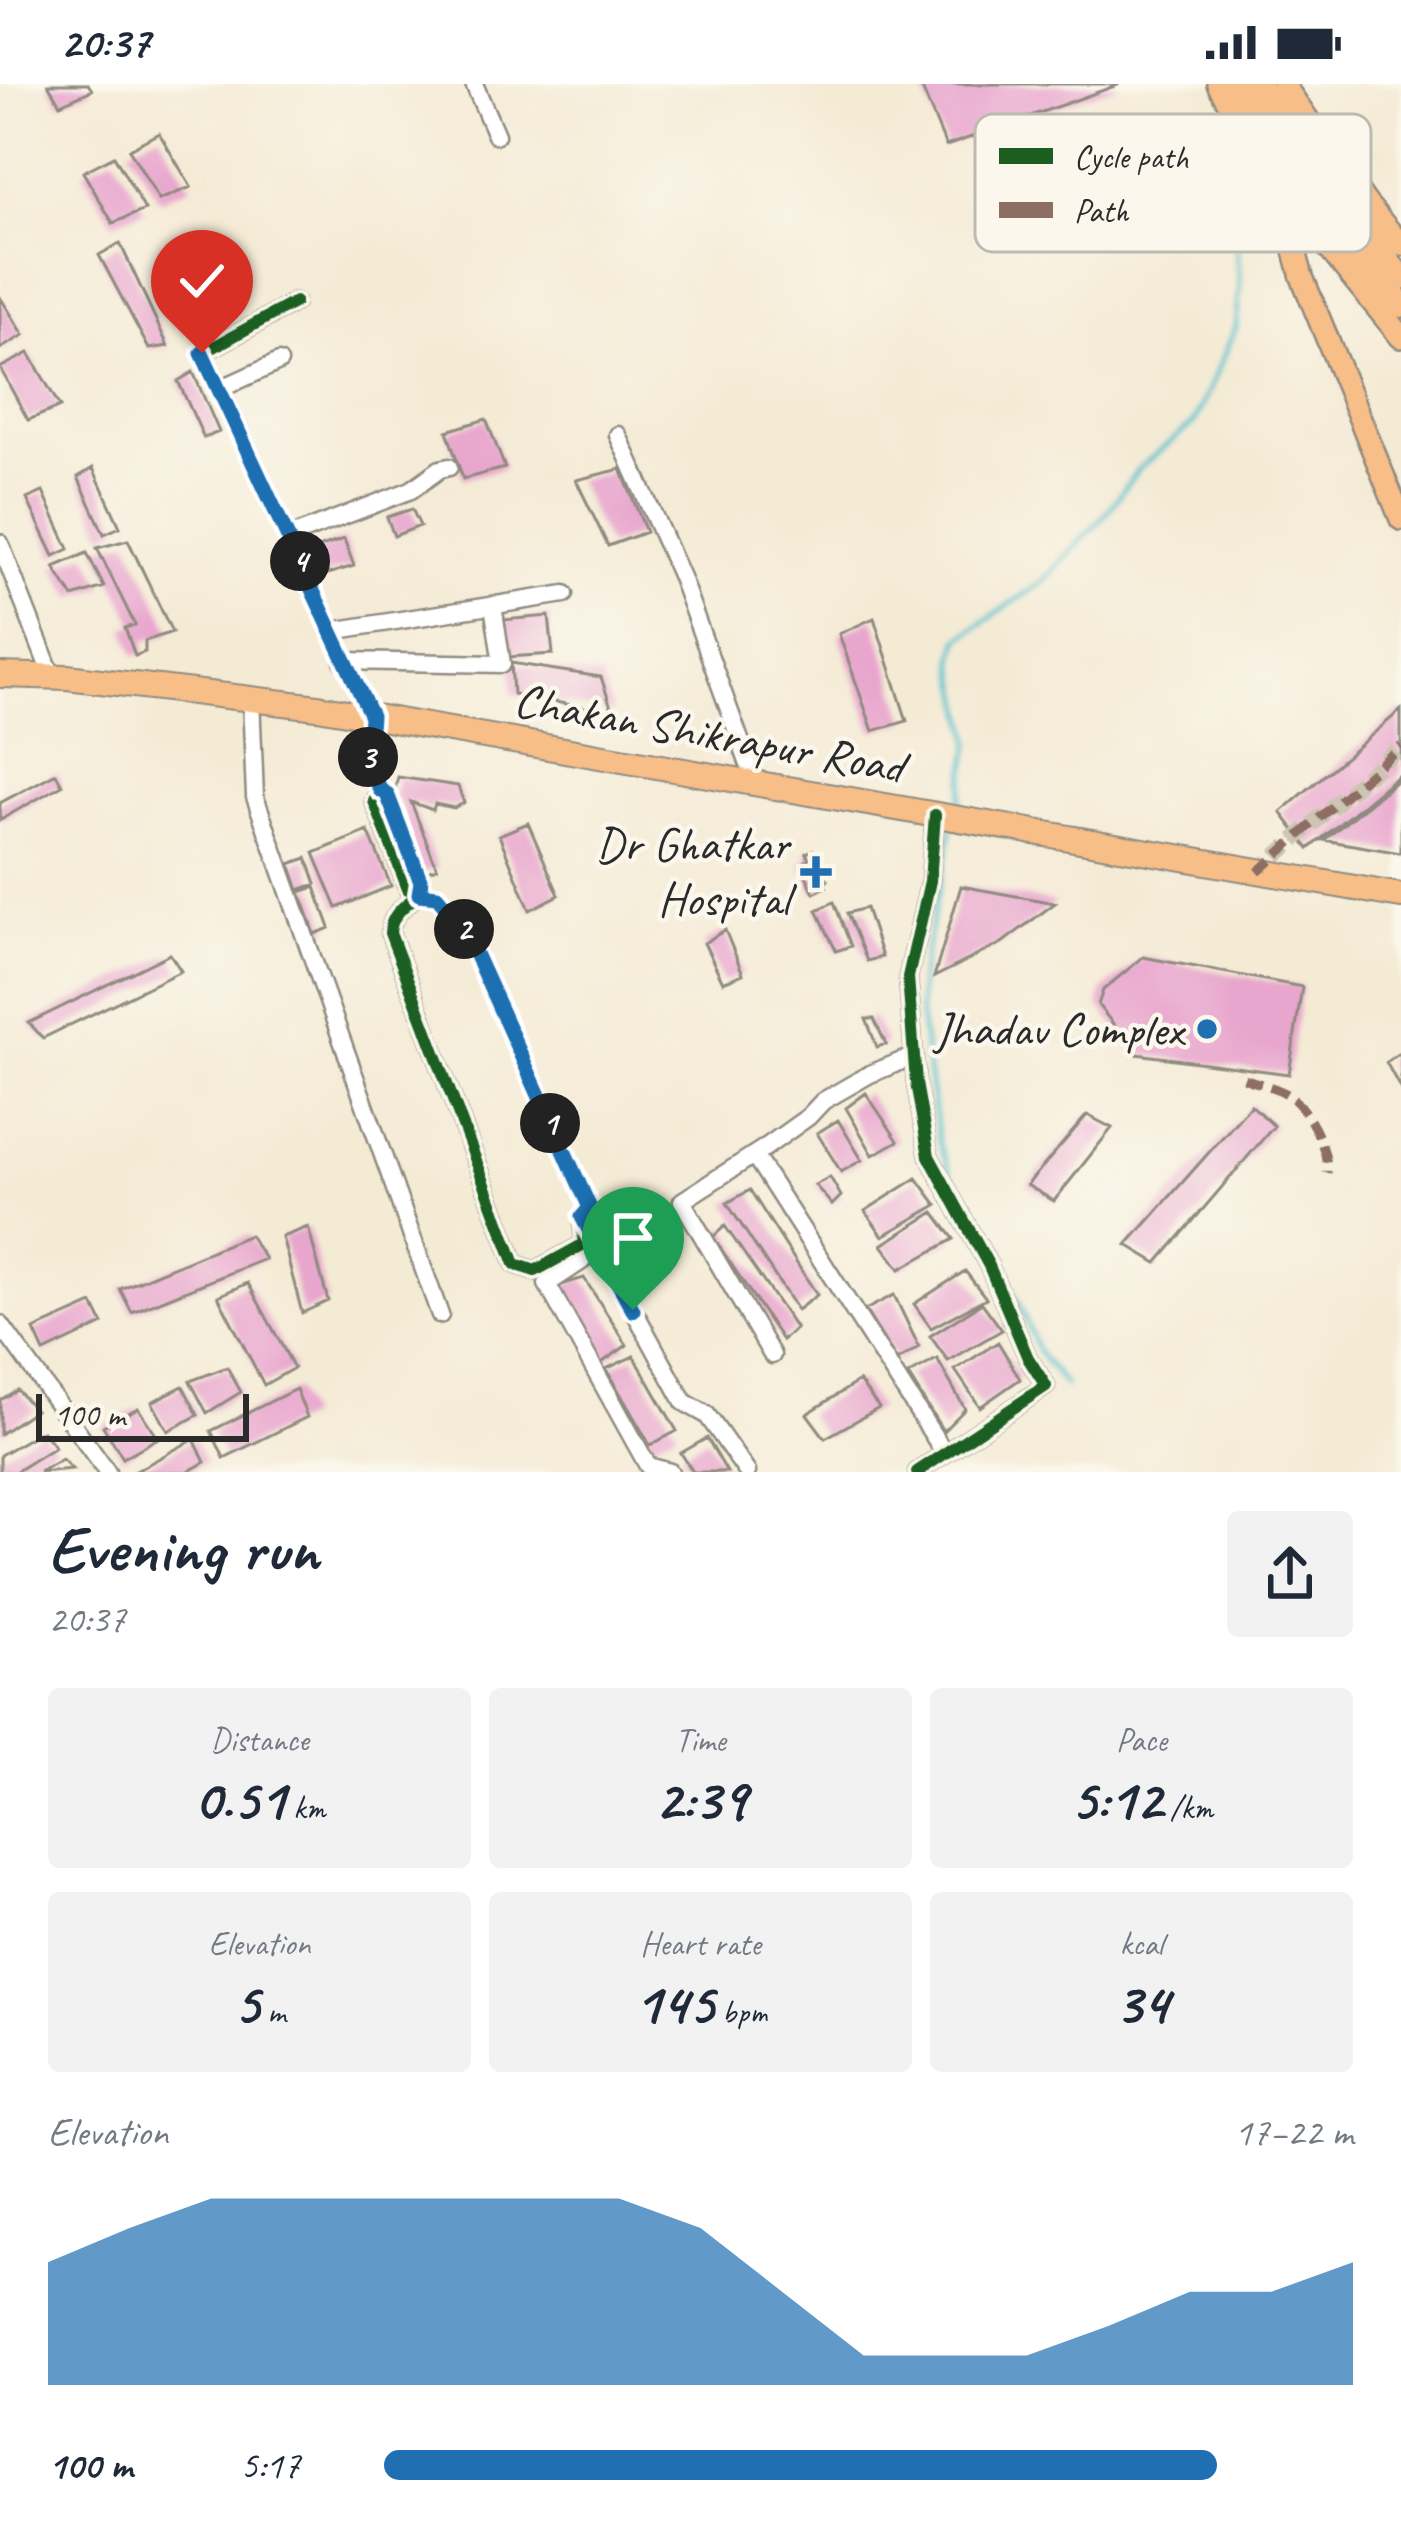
<!DOCTYPE html>
<meta charset="utf-8">
<style>
:root{--surface:#fff;--page:#f2f2f3;--text:#1f2937;--muted:#747a83;--accent:#1f6fb2}
body{margin:0;font-family:Caveat,sans-serif;background:var(--page);color:var(--text);height:100vh;display:flex;flex-direction:column;font-size:45px;white-space:nowrap}
*{box-sizing:border-box;margin:0}
p{font-size:39px;color:var(--muted)}
.icon{flex:none;width:66px;height:66px;fill:none;stroke:currentColor;stroke-width:2;stroke-linecap:round;stroke-linejoin:round}
.map{position:relative;height:1388px;overflow:hidden}
.side{display:flex;flex-direction:column;background:var(--surface);flex:1}
.side>*{flex:none}
.scale{position:absolute;left:36px;bottom:30px;width:213px;box-sizing:border-box;padding-left:12px;border:6px solid #2b2b2b;border-top:0;font-size:33px;line-height:42px;white-space:nowrap;color:#2b2b2b;-webkit-text-stroke:9px #fbf7ec;paint-order:stroke}
.pin{position:absolute;display:grid;place-items:center;width:102px;height:102px;color:#fff;margin:-123px -51px;border-radius:50% 50% 50% 0;rotate:-45deg;box-shadow:0 0 12px #0007}
.pin .icon{rotate:45deg}
.km{position:absolute;width:60px;height:60px;margin:-30px;border-radius:50%;background:#222;color:#fff;font-size:33px;line-height:60px;text-align:center}
.round{display:grid;place-items:center;flex:none;width:126px;height:126px;border-radius:12px;background:var(--page)}
.headline{display:flex;align-items:center;justify-content:space-between;height:204px;padding:0 48px}
h1{font-size:66px;font-weight:700;line-height:90px}
.stats{display:grid;grid-template-columns:repeat(3,1fr);gap:18px;height:204px;padding:12px 48px}
.stats div{display:grid;align-content:center;border-radius:12px;background:var(--page);text-align:center}
.stats b{font-size:60px;font-weight:700}
.stats small{font-size:33px;font-weight:400}
.stats p{font-size:33px}
.chart{height:336px;padding:24px 48px}
.chart p{display:flex;justify-content:space-between}
.chart svg{width:100%;height:216px;margin-top:12px;fill:var(--accent);opacity:.7}
ul{padding:0 48px;list-style:none;font-size:39px}
li{display:grid;grid-template-columns:192px 144px 1fr;align-items:center;height:90px}
li i{height:30px;border-radius:15px;background:var(--accent)}
.status{display:flex;justify-content:space-between;align-items:center;height:84px;padding:0 60px;background:var(--surface);direction:ltr}
.status svg{height:33px;fill:currentColor}
.map>svg:first-child{display:block}
</style>
<div class="status"><b>20:37</b><svg viewBox="0 0 49 12"><path d="M0 12V9h3v3zM5 12V6h3v6zM10 12V3h3v9zM15 12V0h3v12zM26 1h20v11H26zM47 4h2v5h-2z"/></svg></div>
<div class="map">
<svg width="1401" height="1388" viewBox="0 0 1401 1388">
<rect width="100%" height="100%" fill="#fbf7ec"/>
<filter id="ink" filterUnits="userSpaceOnUse"><feTurbulence type="fractalNoise" baseFrequency=".00833" numOctaves="2"/><feDisplacementMap in="SourceGraphic" scale="24" xChannelSelector="R" yChannelSelector="G"/><feConvolveMatrix kernelMatrix="1 2 1 2 8 2 1 2 1" color-interpolation-filters="sRGB"/></filter>
<filter id="wash" filterUnits="userSpaceOnUse"><feTurbulence type="fractalNoise" baseFrequency=".004" numOctaves="4" result="noise"/><feDisplacementMap in="SourceGraphic" scale="48" xChannelSelector="R" yChannelSelector="G"/><feGaussianBlur stdDeviation="2.7" result="paint"/><feColorMatrix in="noise" values="0 0 0 0 0 0 0 0 0 0 0 0 0 0 0 0 0 1.4 0 .05"/><feComposite in="paint" operator="in"/></filter>
<g filter="url(#wash)">
<rect width="100%" height="100%" fill="#f4ebd5"/>
<g fill="none" stroke-linecap="round" stroke-linejoin="round">
<path stroke="#56c2d0" stroke-width="4.5" d="M958,728l13,-71 -17,-82 5,-20 82,-56 65,-69 32,-45 57,-47 41,-95 4,-41 -5,-67 -8,-27
M952,745l-32,148 -1,32 20,135 17,42 64,119 18,47 27,33"/>
</g>
<g id="blocks">
<path fill="#e8a5cd" d="M48,0h40l4,6 -32,14z
M926,0h192v1l-172,61 -25,-60z
M159,49l32,54 -32,13 -30,-51z
M114,72l31,54 -32,13 -30,-51z
M120,159l48,103 -19,3 -50,-94z
M0,213l24,38 -24,14z
M29,269l31,54 -32,13 -28,-52z
M193,288l26,60 -15,6 -26,-57z
M486,335l19,49 -42,11 -16,-48z
M93,384l27,59 -16,7 -26,-57z
M621,385l25,63 -38,14 -32,-66z
M43,408l26,57 -15,7 -27,-57z
M412,425l8,17 -26,10 -7,-19z
M344,455l10,27 -36,11 -11,-25z
M128,456l44,92 -27,9v11l-10,4 -10,-28 10,-3 -38,-77z
M87,469l17,34 -31,10 -19,-30z
M549,532l4,38 -45,3 -6,-37z
M874,534l33,103 -34,10 -34,-97z
M511,579l90,14 12,36 -100,-19z
M1401,626v63l-92,76 -28,-37z
M56,689l6,12 -62,35v-17z
M398,693l60,9 6,17 -10,5 -19,-4 -2,6 -22,-8 26,66 -17,5 -22,-75h-5z
M1401,693v76l-77,-13z
M528,739l31,72 -29,15 -31,-75z
M368,747l23,55 -54,22 -23,-55z
M813,766l15,30 -5,3 3,4 -12,6 -13,-29 8,-5 -3,-6z
M307,774l9,26 -17,6 -9,-26z
M961,802l94,17 -53,40 -68,34z
M315,803l15,41 -15,6 -15,-42z
M834,818l17,44 -15,5 -19,-41z
M866,824l16,49 -15,4 -20,-48z
M725,846l18,44 -20,8 -19,-39z
M170,870l11,17 -138,67 -14,-15z
M1143,873l159,30 -13,87 -152,-20 -39,-49 5,-15z
M866,935h8l12,25 -9,3z
M1401,968v38l-15,-28z
M866,1009l32,48 -25,14 -27,-47z
M1251,1021l23,21 -117,137 -30,-18z
M1087,1031l25,13 -58,73 -27,-16z
M838,1036l24,40 -21,12 -24,-39z
M830,1093l11,19 -9,9 -17,-20z
M917,1094l20,27 -54,31 -18,-25z
M750,1106l67,105 -20,15 -70,-107z
M934,1128l20,27 -54,30 -18,-24z
M725,1142l71,103 -14,11 -69,-103z
M308,1143l20,74 -26,12 -20,-76z
M249,1151l16,24 -133,53 -12,-23z
M965,1187l21,27 -55,30 -17,-24z
M584,1194l43,67 -27,19 -46,-77z
M248,1199l46,85 -30,17 -46,-89z
M894,1211l25,52 -22,14 -32,-51z
M982,1219l20,27 -54,31 -18,-25z
M93,1220l10,20 -59,28 -10,-22z
M998,1258l22,37 -40,28 -25,-37z
M634,1272l43,75 -27,14 -44,-76z
M937,1275l28,50 -22,22 -35,-56z
M227,1283l14,25 -34,21 -17,-32z
M859,1297l20,27 -54,30 -18,-24z
M183,1302l15,29 -30,16 -16,-29z
M296,1305l11,28 -83,41 -13,-27z
M17,1306l18,20 -35,24v-34z
M138,1324l20,30 -35,20 -20,-32z
M42,1347l13,16 -40,25h-15v-17z
M707,1354l20,34h-34l-12,-19z
M194,1355l11,23 -18,10h-53z
M62,1375l10,10 -33,3z"/>
</g>
</g>
<g filter="url(#ink)">
<use href="#blocks" fill-opacity="0" stroke="#908b80" stroke-width="3"/>
<g fill="none" stroke-linecap="round" stroke-linejoin="round">
<path stroke="#ccc5b3" stroke-width="16" stroke-dasharray="16 8" stroke-linecap="butt" d="M1258,788l143,-126"/>
<defs>
<path id="minor" d="M474,0l22,51
M295,218l-92,51 168,363 -3,41 12,33 7,4 34,88 -2,12
M222,304l57,-26
M618,351l63,142 75,207
M289,453l122,-47 29,-21 9,-2
M0,459l52,133
M332,547l233,-37
M343,577l159,3 -9,-59
M251,614l4,99 185,518
M380,706l-6,11 34,88 29,7 26,31 127,281 -8,9 2,27 -49,27 -20,-7 -125,-331c1,-19 15,-28 29,-39
M754,1071l190,297
M586,1139l98,179 23,13 40,57
M582,1177l-35,23 101,182 22,6
M0,1240l107,148
M772,1271l-90,-154 84,-54 42,-30 15,-16 47,-27 44,-18
M917,1388l129,-86 -18,-28 -39,-92 -60,-110 -13,-73 -8,-106 22,-96 5,-66"/>
<path id="major" d="M1218,0l56,97 127,156
M1283,0l82,118 36,43
M1277,101l25,92 99,242"/>
<path id="highway" d="M1235,0l72,111 94,110
M1258,0l65,99 78,95
M0,591l67,2 251,30 1083,189"/>
</defs>
<use href="#minor" stroke="#908b80" stroke-width="21"/>
<use href="#major" stroke="#908b80" stroke-width="26"/>
<use href="#highway" stroke="#908b80" stroke-width="28"/>
<use href="#minor" stroke="#fff" stroke-width="16"/>
<use href="#major" stroke="#f7be87" stroke-width="21"/>
<use href="#highway" stroke="#f7be87" stroke-width="24"/>
<path stroke="#8d6e63" stroke-width="9" stroke-dasharray="18 9" stroke-linecap="butt" d="M1258,788l143,-126
M1244,994c14,6 34,9 46,18 19,15 39,54 37,77"/>
<defs>
<path id="cycleway" d="M295,218l-92,51 168,363 -3,41 12,33 7,4 4,10
M380,706l-6,11 34,88 29,7 26,31 127,281 -8,9 2,27 -49,27 -20,-7 -125,-331c1,-19 15,-28 29,-39
M917,1388l129,-86 -18,-28 -39,-92 -60,-110 -13,-73 -8,-106 22,-96 5,-66"/>
</defs>
<use href="#cycleway" stroke="#fbf7ec" stroke-width="20"/>
<use href="#cycleway" stroke="#1b5e20" stroke-width="12"/>
</g>
</g>
<g fill="none" stroke-linecap="round" stroke-linejoin="round" filter="url(#ink)">
<defs>
<path id="route" d="M202,269l169,363 -3,41 12,33 7,4 34,88 -2,12 18,2 26,31 127,281 -8,9 51,93"/>
</defs>
<use href="#route" stroke="#fff" stroke-width="24"/>
<use href="#route" stroke="#1f6fb2" stroke-width="15"/>
</g>
<g fill="#1f6fb2" stroke="#fbf7ec" stroke-width="4.5">
<path d="M810 770h12v12h12v12h-12v12h-12v-12h-12v-12h12z"/>
<circle cx="1207" cy="945" r="12"/>
</g>
<g text-anchor="middle" dominant-baseline="central" stroke-width="9" stroke-linejoin="round" paint-order="stroke">
<g font-size="48" fill="#2b2b2b" stroke="#fbf7ec">
<text transform="translate(709 649) rotate(10)">Chakan Shikrapur Road</text>
</g>
<g font-size="48" fill="#2b2b2b" stroke="#fbf7ec" text-anchor="end">
<text x="789" y="760">Dr Ghatkar<tspan x="789" dy="55">Hospital</tspan></text>
<text x="1183" y="945">Jhadav Complex</text>
</g>
</g>
<rect x="975" y="30" width="396" height="138" rx="18" fill="#fbf7ec" stroke="#bdbab2" stroke-width="3"/>
<rect x="999" y="64" width="54" height="16" fill="#1b5e20"/>
<rect x="999" y="118" width="54" height="16" fill="#8d6e63"/>
<g font-size="33" fill="#2b2b2b">
<text x="1074" y="84">Cycle path</text>
<text x="1074" y="138">Path</text>
</g>
</svg>
<div class="scale">100 m</div>
<div class="pin" style="left:633px;top:1226px;background:#1e9e55"><svg class="icon" aria-label="arrive" viewBox="0 0 24 24"><path d="M6 21V4h12l-3 4 3 4H6"/></svg></div>
<div class="pin" style="left:202px;top:269px;background:#d93025"><svg class="icon" aria-label="check" viewBox="0 0 24 24"><path d="M5 12l5 5 9-10"/></svg></div>
<b class="km" style="left:550px;top:1039px">1</b>
<b class="km" style="left:464px;top:845px">2</b>
<b class="km" style="left:368px;top:673px">3</b>
<b class="km" style="left:300px;top:477px">4</b>
</div>
<section class="side">
<div class="headline"><div><h1>Evening run</h1><p>20:37</p></div><a class="round"><svg class="icon" aria-label="share" viewBox="0 0 24 24"><path d="M12 15V3M7 8l5-5 5 5M5 13v7h14v-7"/></svg></a></div>
<div class="stats">
<div><p>Distance</p><b>0.51<small> km</small></b></div>
<div><p>Time</p><b>2:39</b></div>
<div><p>Pace</p><b>5:12<small> /km</small></b></div>
</div>
<div class="stats">
<div><p>Elevation</p><b>5<small> m</small></b></div>
<div><p>Heart rate</p><b>145<small> bpm</small></b></div>
<div><p>kcal</p><b>34</b></div>
</div>
<div class="chart"><p><span>Elevation</span>17–22 m</p>
<svg viewBox="0 0 160 44" preserveAspectRatio="none"><path d="M0 44V19L10 12L20 6L30 6L40 6L50 6L60 6L70 6L80 12L90 25L100 38L110 38L120 38L130 32L140 25L150 25L160 19V44z"/></svg>
</div>
<ul>
<li><b>100 m</b>5:17<i style="width:86%"></i></li>
</ul>
</section>
